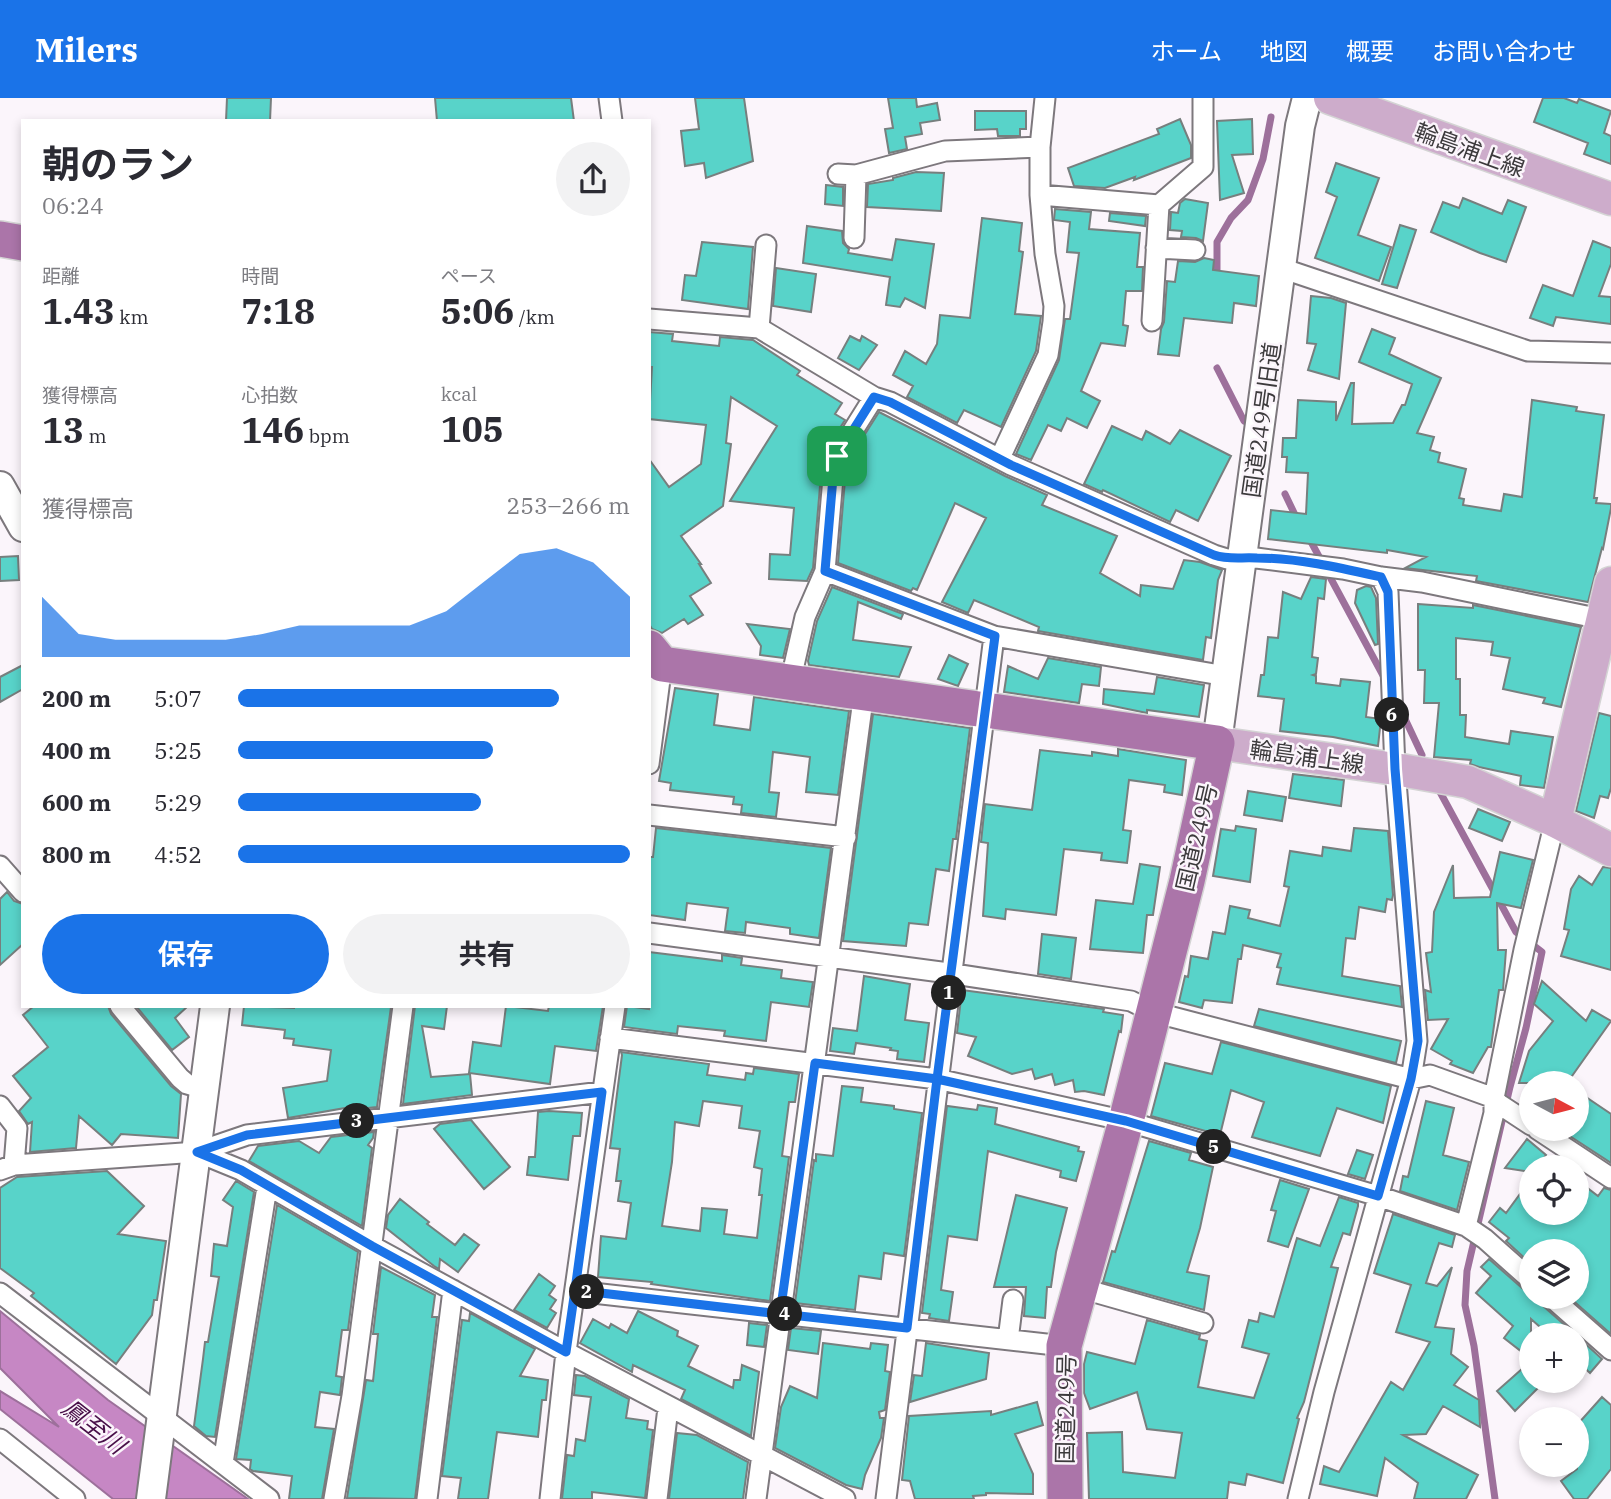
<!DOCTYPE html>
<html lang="ja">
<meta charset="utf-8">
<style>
:root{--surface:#fff;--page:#f2f2f3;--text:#2b2b33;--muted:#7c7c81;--accent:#1a73e8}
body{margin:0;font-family:"IBM Plex Serif","Noto Sans JP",serif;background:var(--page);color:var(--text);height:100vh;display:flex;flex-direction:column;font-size:26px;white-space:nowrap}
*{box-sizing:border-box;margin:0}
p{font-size:23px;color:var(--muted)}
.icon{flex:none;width:38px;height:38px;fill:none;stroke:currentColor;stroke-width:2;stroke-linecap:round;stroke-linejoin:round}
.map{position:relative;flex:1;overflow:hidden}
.sheet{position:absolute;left:21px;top:21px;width:630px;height:889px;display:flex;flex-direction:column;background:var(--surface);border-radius:0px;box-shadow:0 4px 10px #0003}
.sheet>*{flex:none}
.needle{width:46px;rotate:97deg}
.tools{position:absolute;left:1519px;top:973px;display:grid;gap:14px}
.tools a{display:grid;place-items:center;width:70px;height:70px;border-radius:50%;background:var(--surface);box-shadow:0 4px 10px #0003;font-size:35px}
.pin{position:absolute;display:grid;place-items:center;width:60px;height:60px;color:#fff;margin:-30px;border-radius:14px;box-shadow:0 4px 10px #0006}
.km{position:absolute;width:35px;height:35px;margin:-18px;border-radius:50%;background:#222;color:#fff;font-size:19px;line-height:35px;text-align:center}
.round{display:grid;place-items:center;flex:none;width:74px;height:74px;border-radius:37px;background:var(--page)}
.overview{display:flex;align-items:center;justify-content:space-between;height:119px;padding:0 21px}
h1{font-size:38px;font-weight:700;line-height:52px}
.figures{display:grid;grid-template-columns:repeat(3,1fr);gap:10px;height:119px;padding:7px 21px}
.figures div{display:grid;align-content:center}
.figures b{font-size:35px;font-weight:700}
.figures small{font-size:19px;font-weight:400}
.figures p{font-size:19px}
.chart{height:196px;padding:14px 21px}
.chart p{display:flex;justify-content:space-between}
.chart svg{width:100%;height:126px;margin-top:7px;fill:var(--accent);opacity:.7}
.button{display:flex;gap:14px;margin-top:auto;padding:14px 21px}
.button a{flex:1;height:80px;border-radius:42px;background:var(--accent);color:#fff;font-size:28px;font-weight:700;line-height:80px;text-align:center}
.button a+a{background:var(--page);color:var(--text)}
ul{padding:0 21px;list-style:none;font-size:23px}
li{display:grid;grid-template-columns:112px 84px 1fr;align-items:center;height:52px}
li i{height:18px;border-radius:9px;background:var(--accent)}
header{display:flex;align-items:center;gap:42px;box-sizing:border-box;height:98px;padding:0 35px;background:var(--accent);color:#fff}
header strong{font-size:33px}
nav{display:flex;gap:38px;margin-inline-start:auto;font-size:24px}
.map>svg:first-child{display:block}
</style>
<header>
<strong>Milers</strong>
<nav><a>ホーム</a><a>地図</a><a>概要</a><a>お問い合わせ</a></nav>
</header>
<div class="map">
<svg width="1611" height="1401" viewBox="0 0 1611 1401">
<rect width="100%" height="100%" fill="#fbf5fb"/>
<path fill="#c687c4" stroke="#9d709b" stroke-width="2" d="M0,1213l108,89 140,99h-135l-113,-90v-18l59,36 -59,-59z"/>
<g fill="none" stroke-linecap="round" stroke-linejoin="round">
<path stroke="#9d709b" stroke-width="7" d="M1217,175v-31l14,-24 17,-18 15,-41 8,-42
M1217,270l27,53
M1285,396l12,25
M1309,440l77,143
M1398,606l24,51
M1440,694l76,140 26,20 -16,76 -16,59 -43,184 -2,34 9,41 21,153"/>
</g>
<path fill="#58d3c9" stroke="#777f7e" stroke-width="2" fill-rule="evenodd" d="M227,0h44l-1,23h-44z
M435,0h136l3,23h-137z
M695,0h49l9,63 -47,17 -2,-15 -19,3 -4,-35 18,-2z
M888,0h28l1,9 20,-4 3,17 -20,3 2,11 -17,3 2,12 -18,4 -4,-24 8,-1z
M1543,0h21l13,5 2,-4 32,12 -7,22 7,3v28l-27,-10 4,-11 -54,-21z
M975,13h51v18h-6v7h-22l-1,-7 -22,1z
M1180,21l11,26v13l-57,22 1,-3 -30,11 -31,-2 -6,-18 91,-34 -2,-5z
M1252,21l1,35 -21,1 12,38 -24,7 -3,-79z
M1336,65l43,15 -21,57 33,12 -12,34 -64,-23 22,-61 -11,-5z
M916,74l28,1 -3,38 -74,-4 1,-23 25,-4v-2z
M826,87l17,2v19l-18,-2z
M1463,100l39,16 6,-14 18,7 -20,55 -26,-9 -49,-21 12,-30 16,6z
M1185,101l23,4 -5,38 -7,-3 -15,-1 1,-6 -12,-1 1,-18 7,1 2,-10z
M1055,111l36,3 -2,17 51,4 -3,34h6l-1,24h-16l-3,34 5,1 -3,20 -24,-3 -20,48 19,10 -13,27 -20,-10 -6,13 -13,-6 -17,35 -15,-6 43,-94 6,-41h5l9,-66 -12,-1 3,-30 -16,-2z
M1110,115l36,3 -1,10 -36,-5z
M982,120l40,5 -3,28 4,1 -8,62 26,2 -5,35 -35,76 -37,-17 -7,13 -50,-26 6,-11 -20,-11 12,-24 21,13 11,-20 3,-29 30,3z
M1400,127l16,5 -19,58 -15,-4z
M807,128l35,5 1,12 6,6 -1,4 44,7 4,-21 38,5 -9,64 -20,-10 -5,9 -14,-2 4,-28 -87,-14z
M1593,143l18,7v16l-12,32 12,1v27l-55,-7 -3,9 -23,-8 13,-33 30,11z
M702,144l51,5 -5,62 -66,-9 3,-25 11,1z
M1204,160l10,2 -1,10 46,6 -3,30 -22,-3 -2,20 -48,-5 -5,38 -21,-2 3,-25 3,-7 3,-41 8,1 3,-21 17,1z
M776,170l40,6 -5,38 -38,-6z
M1311,198l20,2 15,5 -7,76 -31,-9 8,-26 -9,-1z
M1372,231l23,9 -6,16 52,24 -24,55 17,4 -4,13 10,3 -2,9 28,7 -7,29 5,1 -1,6 38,6 3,-17 18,3 10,-97 45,7 -1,4 28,4 -10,83h3l-1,5 15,1v4l-8,41 -1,-1 -14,54 -112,-21 1,-5 -72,-8 21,-11 -39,-7v3l-119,-14 3,-29 35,4 2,-41 -22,-1 1,-15h-5l1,-19h13l2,-38 38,2v19l15,-38h3l-2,41 41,-1 9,-18h3l7,-21 -53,-22z
M649,234l24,2 -1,7 47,5 1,-9 33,3 47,31 -3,4 45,28 -7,11 10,6 -19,30 -4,13 -9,105 -6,13 -38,-2 1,-25 20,1 4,-47 -64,-7 47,-75 -46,-29 -5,46 5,1 -8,62 -42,30 20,28h-2l12,19 -21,13 13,19 -15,9 -4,-5 -22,14 -10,-4 -3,-5v-165l20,28 32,-23 5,-39 -57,-6 3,-52h-3z
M850,238l10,5 2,-5 15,9 -18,25 -21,-12z
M879,314l126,64 42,19 -5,10 75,31 -17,37 40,23 1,-11 32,4 11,-29 16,2 22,8 -4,10 -7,58 -5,-1 -3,23 -165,-29 1,-4 -65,-27 -6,13 -26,-11 44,-84 -31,-15 -38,87 -4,-2 -2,3 -73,-28 8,-95 2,-7z
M1112,328l30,14 4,-9 24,13 10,-14 51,26 -33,65 -22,-11 -6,12 -67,-32 -1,2 -18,-8z
M18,458l1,24 -19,1v-24z
M1311,479l15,2 -2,20 -6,-1 -6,59 6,1 -2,16 -3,1 3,1v7l24,3 1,-7 29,3 -4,35 15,2 -3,27 -45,-9 -53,-6 4,-32 -26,-3 3,-21h3l4,-38 10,1 5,-46 18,7z
M1366,488l5,1 5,11 2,46 -3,1 -20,-42 2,-13z
M832,489l71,27 -2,5 -43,-17 -5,38 58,7 -12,30 -90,-12 -1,-4 9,-40z
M1418,506l55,4v-3l108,22 -20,80 -18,-4 2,-5 -42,-9 7,-31 -19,-3 2,-13 -37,-4v41h4v36h6l-1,22 44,7 2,-13 42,6 -9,51 -24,-3 1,-9 -42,-9 -9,-3 1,-4 -37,-3 5,-54h-15l1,-33h-7z
M747,526l43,5 -7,29 -23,-3 1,-9z
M949,557l19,9 -10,22 -20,-7z
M1048,560l53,9 -2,19 -17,-2 -3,19 -75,-11 4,-26 30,13z
M23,567v24l-23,13v-25z
M1157,579l47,8 -5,32 -52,-7v3l-44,-9 1,-15 50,5z
M675,590l43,6 -4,31 36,5 4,-33 95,14 -11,84 -32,-3 4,-35 -37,-5 -4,40 10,1 -3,24 -35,-4 1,-8 -9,-1 1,-7 -64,-7 1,-7 -12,-2z
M1599,615l12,3v72l-3,10 -8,-2 -6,22 -18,-7z
M873,616l97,14 -14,111h-3l-4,32 -13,-2 -8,56 -19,-2 -3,23 -63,-5z
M1118,651l68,11 -4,35 -18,-3 1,-7 -36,-5 -6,50 8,1 -4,32 -26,-3 1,-7 -38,-4 -8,66 -50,-6 -1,10 -22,-3 5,-73 -7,-1 4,-38 47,6 8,-60 52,6v-4l26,4z
M1293,676l51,6 -3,26 -52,-8z
M1248,693l38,6 -4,24 -38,-6z
M1478,711l32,13 -8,19 -33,-13z
M1236,728l20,3 -6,53 -37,-6 8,-47 14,2z
M656,730l175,20 -12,90 -29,-4v-6l-44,-6 -1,11 -20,-2 3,-23 -41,-5 -2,17 -36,-5v-58h4z
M1354,730l34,3 5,64 -1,5 -5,-1 -2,13 -26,-5 -4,32 -9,-1 -4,38 58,10 2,21 -125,-23 4,-16 -4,-1 4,-13 -38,-9 -2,14h-3l-6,44 -28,-3 -2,8 -23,-6 6,-26 3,1 3,-21 17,3 5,-27 12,2 5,-28 20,4 -2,8 32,8 9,-39 -5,-1 6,-35 32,5 1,-9 28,4z
M1500,754l33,8 -12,48 -24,-5 1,47h8l-3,40h-4l-8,57h-3l-15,26 -23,-9 2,-3 -21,-12 17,-30 -20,1 -3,-30 6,2 -5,-39 6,-1 2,-40 19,-47 1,33 36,-1z
M1140,766l20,3 -7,48h-6l-4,38 -53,-4 6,-49 37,4z
M1603,769l8,1v102l-50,-14 8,-26 -5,-1 7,-40 8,-13 13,9z
M7,794l7,9 9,3v40l-23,21v-66z
M1042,836l34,4 -5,41 -33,-5z
M649,854l73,9v-6l20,3 -1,7 41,5 -1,8 32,4 -4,25 -38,-5 -5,39 -42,-5 1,-5 -47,-5 -1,8 -53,-7 3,-21 22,3z
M864,878l46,8 -5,36 24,3 -5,39 -27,-3 1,-8 -8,-1 1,-2 -35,-5 -2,11 -24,-3 3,-23 24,3z
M1542,883l44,40 6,-11 19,11 -44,62h-48l10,-32 24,-30 -19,-17z
M962,892l142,19 -1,3 20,3 -2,17 -2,-1 -15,64 -20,-4 -9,1 -2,-12 -18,5 -3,-11 -17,5 -3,-10 -20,5 -44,-18 8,-19 -19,-4z
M34,908h74l3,8 60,72 10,8 -3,44 -57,-4 -9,11 -33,-29 -3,32 -46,4 2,-30 -4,2 -9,-13 12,-13 -18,-22 35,-29 -25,-32z
M136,908h52l-13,12 14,19 -17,13z
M244,908l50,2v-2l97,1 -14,100 -28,3 2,-3 -63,11 -5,-30 44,-7 4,-31 -38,-5 1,-6 -10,-1 1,-8 -43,-5z
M415,908h32l-3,23 -22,-3 9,51 39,-3 2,21 -69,9z
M506,908l42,5 1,-5h54l-7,45 -41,-5 -5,38 -81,-11 4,-31 28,4z
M1259,911l142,32 -5,22 -142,-37z
M1221,944l170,44 -8,37 -46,-15 -17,48 -68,-19 12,-35 -33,-12 -11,45 -69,-19 14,-53 47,11z
M621,954l88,12 -2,11 38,5 1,-7 7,1 1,-6 45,6 -4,28h-6l-7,54 7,1 -19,144 -119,-17 1,-2 -54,-5 3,-41 25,3 5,-36 -13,-2 3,-20h-5l4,-32 -10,-1 12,-93zM703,1003l39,5 -3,22 21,3 -6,36 8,2 -3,26h3l-5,43 -33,-4 3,-24 -25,-2 -2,23 -38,-5 10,-64 3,-40 24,4z
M842,988l21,2 -2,14 33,4v3l28,4 -18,143 -20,-3 -3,26 -22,-3 -4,34 -60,-7 19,-143 2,1v-7l17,2z
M1577,993l34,23v49l-52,-34h18z
M1426,1003l28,7 -11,47 26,7 -12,48 -57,-19 3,-15 5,1z
M978,1007l19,3 -2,16 84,23 -1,4 6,1 -8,29 -16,-4 1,-6 -73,-20 -11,89 -29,-4 -7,54 12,2 -4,29 -20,-3 1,-4 -8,-1 25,-207 30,4z
M549,1013l33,2 -2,23h-7l-5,44 -41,-5 2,-18h6l3,-45z
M471,1022l39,47 -26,22 -50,-60 6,-5z
M374,1034l-1,6 -5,7 4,3 -10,78 -113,-65 9,-15 41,-5 20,12 12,-16z
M1527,1041l19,16 -9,12h-6v5l-26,-4z
M1149,1043l42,12 -2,7 24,7 -13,61 -13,44 22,4 -5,34 -101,-28 9,-31 3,1z
M1357,1052l16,5 -8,24 -17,-5z
M107,1073l37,35 -26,28 48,7 -9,59h-3l-2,15 -36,49 -85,-68 3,-3 -34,-25v-80l17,-11z
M1531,1081v34h46v-33l21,16 6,-8 7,2v144l-42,-37h8v-46h-46v13l-25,-23 3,-3 -20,-16 11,-14 6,5z
M1280,1082l29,9 -21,58 -20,-6 8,-30 -5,-1z
M236,1083l18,11 -39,245 -9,-1 -12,-10 9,-67 2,-17h3l11,-65 -8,-1 3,-32 13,2 6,-39 -10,-7z
M1016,1097l51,13 -11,44 -5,35h-4l-2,31 -21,-2 2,-29h-32z
M1339,1099l19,6v3l-8,29 -7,-2 -12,34 7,1 -34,134 -7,16 2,1 -16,64 -36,-9 -2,11 -16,-3 -2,17h-138l-2,-66 35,-1 1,40 52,6 7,-45 -35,-4 -10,-37 -47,17 -6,-16v-29l3,-12 48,12 12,-44 53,15 -1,4 8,2 -9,46 56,11 15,-44 -27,-7 7,-27 9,2 2,-9 14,4 23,-79 23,8z
M400,1101l29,23 -2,2 28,21 9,-11 15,11 -21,27 -18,-13 -1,10 -5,-3 -48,-38 2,-13z
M277,1107l81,47 -10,78h-6l-6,46 6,1 -2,18 -20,-3 -5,35 19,2 -12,70h-33l3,-23 -39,-5 -3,-2 1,-9 -15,-1z
M1393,1116l62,21 -3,12 -13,-4 -13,40 11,3 15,-19 -17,60 19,2 -3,25 17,13 -14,18 25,15 1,27 -37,-21 -17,28 -23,1 75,40 -12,24h-52l4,-16 -33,-25 -8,38 -57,-12 4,-18 15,6 52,-90 12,8 27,-48 -34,-10 15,-47 -37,-12z
M1489,1161l34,30 8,3v5h8l4,9 33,29h-27l-18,-16v40l-27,-21 9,-12 -37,-33 15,-17 -10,-9z
M381,1169l54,28 -3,22h5l-22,182 -68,-1 19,-118 7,1 5,-47h-5z
M539,1176l16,12 -6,9 7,5 -6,9 6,4 -9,15 -33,-18z
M638,1213l40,20 -1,5 21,10 -10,20 45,22 1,-8h6l2,-15 17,7 -8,64 -70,-37 4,-9 -52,-25 -1,7 -52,-29 13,-24 16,9 2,-4 16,9z
M470,1215l65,36 -15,27 28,4 -2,20h-4l-4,37 -41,-5 -9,67h-30l3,-21 -19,-2 20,-156 7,1z
M749,1225l18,2 -3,22 -17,-2z
M791,1230l30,3 -3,23 -30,-4z
M1577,1238l25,23 -12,14 -13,-12z
M823,1245l47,6 1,-6 17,2 -3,26 5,1 -5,38 -6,2 1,6h4l-3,20 -16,37 -3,14 -16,-4 -71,-37 6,-41 9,-21 27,12z
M926,1245l63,10 -3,26 -76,23 4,-27 8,1z
M1531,1263v20h14l-30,30 -18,-20z
M576,1277l9,1 44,23 -3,19 22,3 -1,8 6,1 -8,68 -53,-6v7h-30l5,-44 7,1 2,-17 9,2 6,-44 -17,-2z
M1602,1299l9,8v64l-24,30h-13l-13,-18 16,-12v-44z
M1037,1304l6,23 -28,9 18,40v20l-47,-1v2l-13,1 1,3h-59l-5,-18 -8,-1 7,-64 82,-5v4z
M677,1335l20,2 51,27 -5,37h-74z"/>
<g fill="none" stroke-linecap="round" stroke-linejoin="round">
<defs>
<path id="street" d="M609,0l3,23
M838,76l18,1 89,-24 95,-4
M1040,97l119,10
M854,140l2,-63
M1156,150l39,2
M1281,170l247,83 83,2
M649,221l110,9 115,69 16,5 121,63 203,90 13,4 29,-1 87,11 38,8 41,5 179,37
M1152,223l7,-116 44,-38v-69
M759,230l7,-83
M1000,360l48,-103 5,-33 1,-16 -9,-52 -5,-59v-48l5,-49
M825,473l169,65 232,40
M790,585l15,-66 20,-46 9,-105 3,-10 37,-59
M649,666l13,-100
M649,717l197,22
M0,768l23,26
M649,835l292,39 190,29 22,11 258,67 19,-4 64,23 5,6 32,21
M120,908l60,72 7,6 17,5
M610,940l327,41 189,42 252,75 88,30 19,13 46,41
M0,1008l17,22 -3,37
M1537,1031l74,49
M197,1054l44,18 131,76 194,106 279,147
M0,1072l14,-5 183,-13 50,-17 355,-43
M1466,1128l28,-113v-15l30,-148 31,-129
M1080,1190l123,35
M575,1193l489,55
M0,1195l269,206
M1551,1199l60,53
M1008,1242l5,-40
M0,1341l75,60
M223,1365l44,-276
M334,1401l18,-103 51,-390
M427,1401l26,-209
M550,1401l16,-147 49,-346
M657,1401l11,-91
M756,1401l108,-807
M886,1401l108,-863
M1298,1401l26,-107 87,-313 6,-38 -22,-272 -7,-177 -7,-15"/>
<path id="secondary" d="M0,388l23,41
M1217,645l83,-617 7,-28
M151,1401l64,-493"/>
<path id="primary" d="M1330,0l281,101
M1217,645l178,26 73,13 87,39 56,29
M1555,723l56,-238"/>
<path id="highway" d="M0,141l23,4
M649,550l13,16 555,79 -30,138 -61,240 -62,225 1,153"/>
</defs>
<use href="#street" stroke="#7d787d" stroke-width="23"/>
<use href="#secondary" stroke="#7d787d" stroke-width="32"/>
<use href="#primary" stroke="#d4d4d4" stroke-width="35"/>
<use href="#highway" stroke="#d4d4d4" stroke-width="38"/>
<use href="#street" stroke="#fff" stroke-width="19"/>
<use href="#secondary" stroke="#fff" stroke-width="28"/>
<use href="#primary" stroke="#cdaccb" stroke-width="32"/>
<use href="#highway" stroke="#ab75a9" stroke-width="35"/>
</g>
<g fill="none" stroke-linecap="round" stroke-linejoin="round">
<defs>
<path id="route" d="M837,358l-3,10 -9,105 170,65 -58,443 -122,-16 -35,251 -205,-24 -9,62 -194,-106 -131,-76 -44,-18 50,-17 355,-43 -27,198c111,13 221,26 332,38l30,-249 189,42 252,75 33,-117 7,-38 -23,-272 -7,-177 -7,-15c-40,-9 -83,-19 -124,-19 -16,-1 -28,2 -43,-3l-203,-90 -121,-63 -16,-5 -37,59"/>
</defs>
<use href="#route" stroke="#fff" stroke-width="14"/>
<use href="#route" stroke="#1a73e8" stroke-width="9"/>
</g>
<g text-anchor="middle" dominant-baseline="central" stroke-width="5" stroke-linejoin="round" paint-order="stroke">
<g font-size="23" fill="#3c3a3c" stroke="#fbf5fb">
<text transform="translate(1470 51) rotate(20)">輪島浦上線</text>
<text transform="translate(1261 322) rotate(-82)">国道249号旧道</text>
<text transform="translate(1307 658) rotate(8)">輪島浦上線</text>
<text transform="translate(1196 739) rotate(-77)">国道249号</text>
<text transform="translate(1065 1311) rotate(-89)">国道249号</text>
</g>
<g font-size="24" font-style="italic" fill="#480f48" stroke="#fbf5fb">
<text transform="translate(94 1328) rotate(38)">鳳至川</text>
</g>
</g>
</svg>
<div class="tools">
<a><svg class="needle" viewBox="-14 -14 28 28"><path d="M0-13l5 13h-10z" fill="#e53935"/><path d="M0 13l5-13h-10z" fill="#7c7c81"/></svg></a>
<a><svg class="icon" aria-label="locate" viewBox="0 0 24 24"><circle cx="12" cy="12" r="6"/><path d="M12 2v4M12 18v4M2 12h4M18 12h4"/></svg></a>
<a><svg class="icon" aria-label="layers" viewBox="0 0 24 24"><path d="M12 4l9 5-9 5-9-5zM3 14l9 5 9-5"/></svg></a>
<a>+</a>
<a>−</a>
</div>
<div class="pin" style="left:837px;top:358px;background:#1e9e55"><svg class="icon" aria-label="arrive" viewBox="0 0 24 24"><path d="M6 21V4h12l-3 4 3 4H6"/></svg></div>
<b class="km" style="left:949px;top:895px">1</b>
<b class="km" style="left:587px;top:1194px">2</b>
<b class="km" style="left:357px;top:1023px">3</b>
<b class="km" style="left:785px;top:1216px">4</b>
<b class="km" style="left:1214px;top:1049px">5</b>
<b class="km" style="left:1392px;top:617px">6</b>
<section class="sheet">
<div class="overview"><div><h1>朝のラン</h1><p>06:24</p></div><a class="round"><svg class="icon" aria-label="share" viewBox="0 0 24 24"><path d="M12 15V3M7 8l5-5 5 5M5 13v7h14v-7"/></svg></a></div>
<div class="figures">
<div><p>距離</p><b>1.43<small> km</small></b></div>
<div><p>時間</p><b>7:18</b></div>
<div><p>ペース</p><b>5:06<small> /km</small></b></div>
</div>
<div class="figures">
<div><p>獲得標高</p><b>13<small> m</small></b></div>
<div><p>心拍数</p><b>146<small> bpm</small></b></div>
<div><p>kcal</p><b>105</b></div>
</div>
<div class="chart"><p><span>獲得標高</span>253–266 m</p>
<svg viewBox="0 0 160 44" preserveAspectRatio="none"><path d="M0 44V23L10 36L20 38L30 38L40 38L50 38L60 36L70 33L80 33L90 33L100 33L110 28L120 18L130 8L140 6L150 11L160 23V44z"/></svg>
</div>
<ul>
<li><b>200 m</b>5:07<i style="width:82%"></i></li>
<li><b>400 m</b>5:25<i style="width:65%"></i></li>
<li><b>600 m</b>5:29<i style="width:62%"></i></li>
<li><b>800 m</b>4:52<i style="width:100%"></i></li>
</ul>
<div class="button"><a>保存</a><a>共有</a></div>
</section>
</div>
